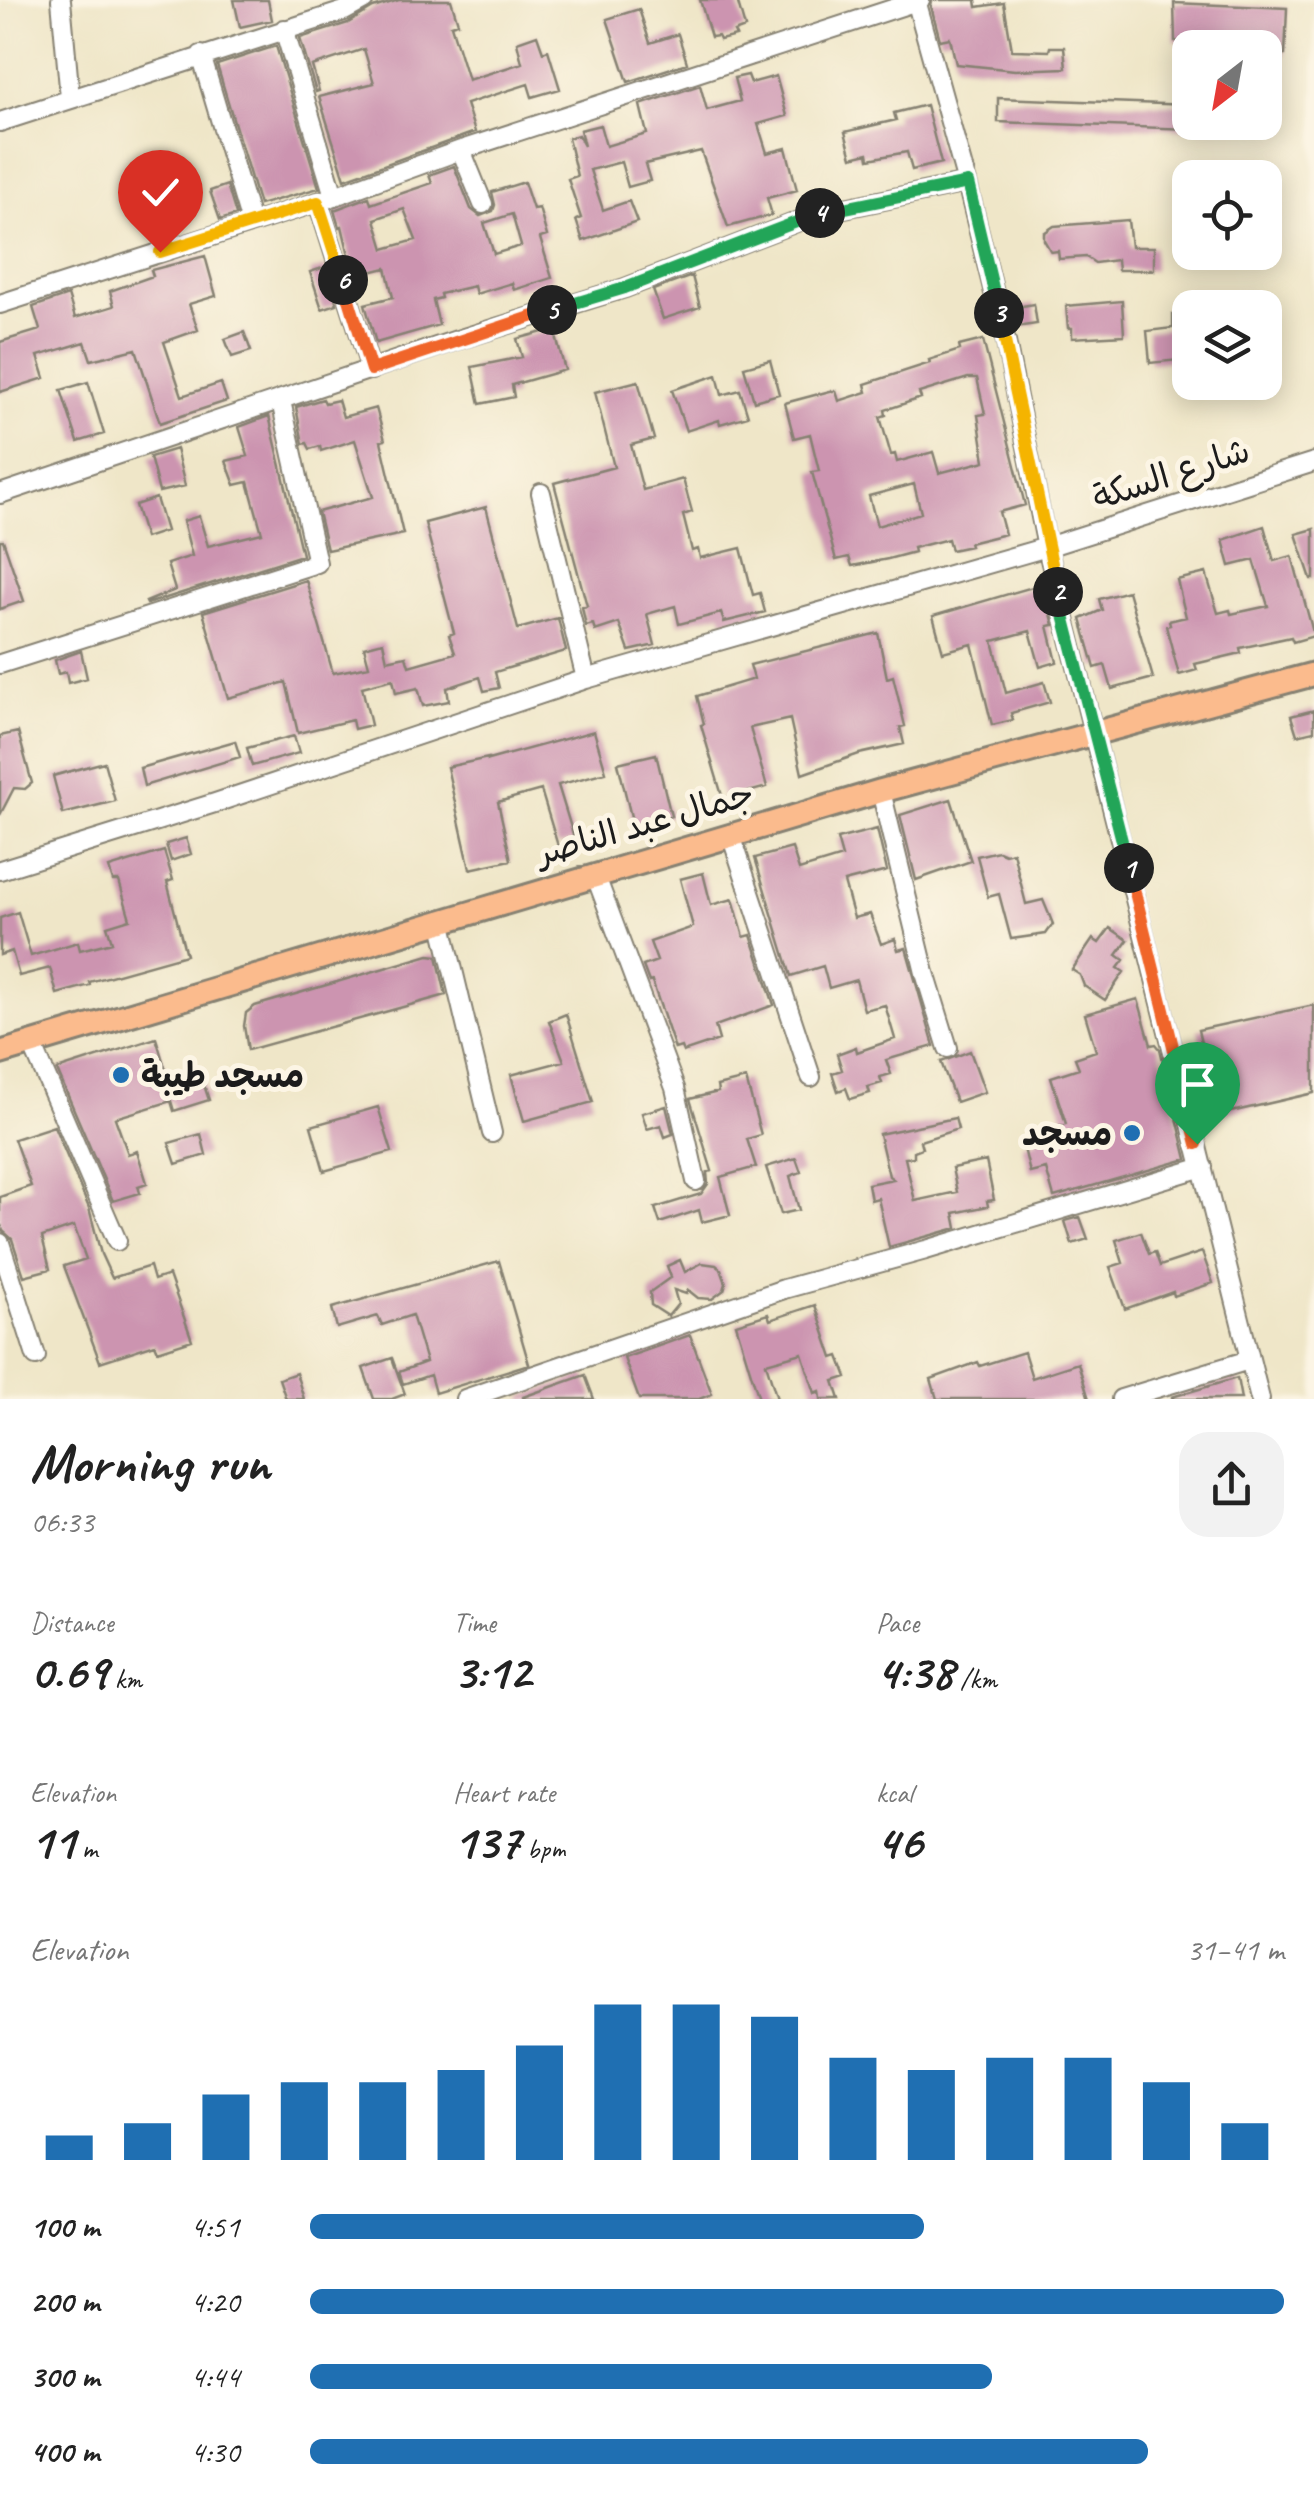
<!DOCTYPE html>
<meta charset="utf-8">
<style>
:root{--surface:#fff;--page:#f2f2f2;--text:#222;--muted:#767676;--accent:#1f6fb2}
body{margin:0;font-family:Caveat,"Playpen Sans Arabic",sans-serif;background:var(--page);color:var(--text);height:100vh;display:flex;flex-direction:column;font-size:38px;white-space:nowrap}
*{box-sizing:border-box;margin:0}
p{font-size:32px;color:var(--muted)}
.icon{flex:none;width:55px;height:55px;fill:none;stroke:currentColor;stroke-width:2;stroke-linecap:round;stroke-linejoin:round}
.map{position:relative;height:1399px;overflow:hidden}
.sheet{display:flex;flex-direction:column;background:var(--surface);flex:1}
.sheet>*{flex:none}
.needle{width:65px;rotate:211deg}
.fabs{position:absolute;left:1172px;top:30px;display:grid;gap:20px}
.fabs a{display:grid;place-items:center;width:110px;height:110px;border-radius:20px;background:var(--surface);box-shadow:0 5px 25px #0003;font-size:50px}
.pin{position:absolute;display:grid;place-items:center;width:85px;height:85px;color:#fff;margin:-102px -42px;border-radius:50% 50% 50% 0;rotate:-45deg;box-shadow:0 0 10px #0007}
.pin .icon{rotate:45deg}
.km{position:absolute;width:50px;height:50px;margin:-25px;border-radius:50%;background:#222;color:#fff;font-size:28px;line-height:50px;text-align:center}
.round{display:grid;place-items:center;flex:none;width:105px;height:105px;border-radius:30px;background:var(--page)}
.headline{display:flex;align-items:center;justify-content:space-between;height:170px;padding:0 30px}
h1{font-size:55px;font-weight:600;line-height:75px}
.figures{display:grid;grid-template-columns:repeat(3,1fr);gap:15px;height:170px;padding:10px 30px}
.figures div{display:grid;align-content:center}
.figures b{font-size:50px;font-weight:600}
.figures small{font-size:28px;font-weight:400}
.figures p{font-size:28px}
.chart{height:280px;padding:20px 30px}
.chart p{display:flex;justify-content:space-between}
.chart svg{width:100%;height:180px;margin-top:10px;stroke:var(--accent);stroke-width:6}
ul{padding:0 30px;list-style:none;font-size:32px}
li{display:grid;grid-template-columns:160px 120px 1fr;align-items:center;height:75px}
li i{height:25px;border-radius:12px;background:var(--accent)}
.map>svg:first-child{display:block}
</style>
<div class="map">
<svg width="1314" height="1399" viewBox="0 0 1314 1399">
<rect width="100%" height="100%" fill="#fcf5e5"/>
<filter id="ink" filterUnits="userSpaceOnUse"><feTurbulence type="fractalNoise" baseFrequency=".01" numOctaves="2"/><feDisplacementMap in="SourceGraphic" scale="20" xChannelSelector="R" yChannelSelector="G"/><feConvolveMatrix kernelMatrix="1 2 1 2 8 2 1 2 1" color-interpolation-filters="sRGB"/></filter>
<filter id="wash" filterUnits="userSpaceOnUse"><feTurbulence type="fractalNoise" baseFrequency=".0048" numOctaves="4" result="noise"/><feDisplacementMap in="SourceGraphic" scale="40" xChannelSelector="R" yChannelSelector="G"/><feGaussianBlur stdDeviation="2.25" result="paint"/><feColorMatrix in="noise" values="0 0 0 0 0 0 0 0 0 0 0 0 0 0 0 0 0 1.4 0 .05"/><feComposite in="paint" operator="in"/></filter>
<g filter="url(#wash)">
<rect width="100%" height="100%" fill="#efe6c8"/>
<g id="blocks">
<path fill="#cc94b0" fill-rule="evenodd" d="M234,0h34l4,20 -32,7z
M399,0h52l7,23 -7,2 17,55 54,-17 -5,-21 20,-7 6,17 5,-2 12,39 -28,8 -4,-13 -62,20 9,28 -130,47 -26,-82 55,-14 -10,-34 -52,17 7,25 -3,1 -16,-54 48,-15 25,-15z
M700,0h37l8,28 -11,4 2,4 -16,4 -2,-4 -7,1z
M932,0h44l1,7 27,-4 8,47 37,1 1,-4h14l2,21 -51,2 -59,-6 -6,-26 -10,2 -9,-34z
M1174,3l113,5 -2,47 -20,-1v-6h-53v-5l-37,-2z
M639,9l11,34 28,-9 9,29 -59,19 -21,-63z
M276,46l43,142 -60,17 -42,-140z
M748,75l3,8 25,-7 11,40 -29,8 9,29 19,-5 11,42 -30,8 5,17 -44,12 -27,-76 -56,13 5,17 -22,6 -7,-25 -31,8 13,40 26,-9 8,21 -54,19 -7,-21 5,-2 -13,-39 9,-3 -9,-38 10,-3 6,11 -4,-16 20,-5 6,21 41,-12 -7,-29 60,-20 7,25 33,-9 -6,-23z
M998,98l192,7v24l-192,-7z
M926,105l15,58 -29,7 -5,-18 -38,7 -1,-6 -16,4 -7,-25 51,-12 -2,-7z
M454,166l17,43 9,7 13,-5 2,-6 -3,-13 32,-10 9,27 6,-1 8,28 -7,2 12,40 -38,12 -2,-7 -36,11 -2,-8 -34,8 1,4 -8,2 6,25 -63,18 -11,-39 28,-7 -7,-29 -32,8 -12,-50 -3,1 -5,-17 35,-13 2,7 61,-21 -3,-8zM404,209l12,31 -32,9 -9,-30zM512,214l9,32 -27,8 -10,-31z
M227,185l9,30 -16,5 -10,-29z
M1128,220l3,27h23v23h-36l-1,-10 -22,3 -9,-6 -27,2 -1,-8 -7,1 -7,-12v-7l10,-7z
M205,256l11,40 -27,8 9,26 -34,12 18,54 39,-13 6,18 -67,22 -24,-74 -45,11 -6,-18 -47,14 7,22 -45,14v-50l40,-12 -7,-23 35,-12 7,23 39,-12 -4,-15 43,-15 -2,-6z
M325,267l12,37 -15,5 -12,-37z
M692,276l8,31 -37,12 -10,-29z
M1122,301l2,34 -52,3v-10h-4l-2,-22z
M1034,304l3,20 -22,3 -4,-19z
M1186,312l4,47 -40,4 -3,-32 26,-3v-14z
M554,329l11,41 -53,15 2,12 -34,7 -8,-37 50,-10 -5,-18z
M244,332l7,19 -19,6 -7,-18z
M983,340l42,165 -26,7 6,22 -36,9 1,3 -19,4 -3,-11 -35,9 1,4 -26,7 -36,7 -3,-9 -13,3 -24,-88 7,-1 -9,-37 -16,4 -9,-35 45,-12h6l3,10 28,-9 -2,-8 65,-21 -1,-3 31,-10 -1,-4zM968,378h9l8,36 -7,1 7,46 -46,12 -6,-21 -36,10 -2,-8 -4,1 -11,-38 6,-2 -1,-5 36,-12 -2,-5zM914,484l7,29 -44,13 -8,-30z
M770,360l9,34 -25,7 -10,-34z
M717,375l5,20 18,-5 8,26 -28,8 -1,-4 -33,11 -14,-41z
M638,381l16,58 -23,6 12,45 40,-11 9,33 -9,3 9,36 6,-2 2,9 41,-10 12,47 7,-2 5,19 -41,10 -3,-9 -42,11 -4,-18 -28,8 8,31 -26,6 -10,-28 -24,8 -2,-7 -7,2 -4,-19 5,-1 -33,-123 60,-16 -19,-75z
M88,382l16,52 -26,8 -17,-52z
M323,399l2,4 13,-3 5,17 33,-9 9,32 -4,1 22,93 -76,16 -9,-38 55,-15 -18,-57 -34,11 -1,-5 -10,3 -3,-6 -4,1 -7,-37z
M269,416l33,139 -155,49 -1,-2 29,-12 -8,-26 25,-8 -9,-35 16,-5 9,30 54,-13 -14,-51 -13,3 -9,-24 22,-5 -9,-29z
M176,449l9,37 -26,6 -9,-35z
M156,498l10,33 -21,7 -10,-33z
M486,507l32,122 40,-11 8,33 -71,21 4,16 -15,3 -4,-14 -33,11 2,13 -26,5 -5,-18 -22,5 -3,-14 -31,8 9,38 -17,4 -2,-9 -54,13 -12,-51 -58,16 -25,-86 103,-32 27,93 36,-7 -5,-19 19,-5 4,18 19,-4 3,10 46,-13 -6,-18 5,-2 -29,-110z
M1264,526l10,35 18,-5 22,80 -21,6 -2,-5 -51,11 1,5 -46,11 2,6 -18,5 -13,-49 4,-1 -1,-4 17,-4 -9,-37 29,-7 12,40 12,-3 1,4 37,-8 -14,-46 -24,6 -7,-26z
M1314,529v50h-3l-15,-45z
M0,540h3l21,61 -24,8z
M1043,584l11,41 -6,1 9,36 -17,5 -10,-36 -37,10 13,52 38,-11 6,20 -39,11 2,7 -21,5 -20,-81 -29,8 -10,-36z
M1128,591l25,87 -41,11 -7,-24 -10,3 -14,-49 21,-9 -3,-11z
M878,633l9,45 6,-2 12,50 -5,1 4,17 -45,10 -57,20 -12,-55 -40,9 17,59 -44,12 -22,-74 3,-1 -7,-28 57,-17 -4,-14z
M81,651l6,27 -19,5 -2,-11 -8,2 -3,-14z
M1314,710v21l-17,4 -6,-19z
M594,731l12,41 -48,13 17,56 -17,5 -17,-56 -43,12 13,58 -41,9 -23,-102 41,-9v2z
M18,732l14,51 -7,6 -11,-1 -14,27v-79z
M294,736l5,17 -47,13 -5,-18z
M235,741l5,16 -96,29 -4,-18z
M656,754l15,62 -38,9 -15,-62z
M104,762l11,39 -52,13 -10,-38z
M951,799l20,62 -55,19 -16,-65z
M877,829l10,42 -43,11 10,36 16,-4 11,30 14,-5 3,11 8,-2 28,98 -48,14 5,14 -11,3 2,6 -14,4 2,6 -20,6 -4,-11 -8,3 -6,-18 10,-3 -5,-16 19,-7 1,5 38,-13 -10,-34 -21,5 -8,-30 -27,8 -6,-22 -32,10 -36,-118 37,-10 7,22 43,-13 -5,-18z
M186,838l5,16 -20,7 -5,-17z
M164,851l9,29 -6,2 19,73 -97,27 1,3 -33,9 -7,-26 -31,8 -7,-25 -12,4v-37l18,-6 13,44 47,-14 2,8 32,-8 -5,-16 23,-7 -11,-38h-6l-4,-13z
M998,851l7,3 8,-2 13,52 17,-4 10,24 -7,10 -35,5 -12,-45 -11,3 -11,-41z
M703,873l8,32 22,-6 11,38 7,-2 23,70 -59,21 4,14 -36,12 -2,-5 -6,2 -23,-68 -3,1 -6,-16 14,-5 -7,-19 43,-15 -13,-48z
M1110,928l18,12 -11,15 7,5 -6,8 6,4 -19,28 -21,-14 -4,-11 -8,-5 21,-31 6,4z
M429,955l8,1 9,39 -198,55 -4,-24 2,-13 9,-7z
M1138,999l13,46 5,-1 4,5 27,110 -133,38 -8,-28 -16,4 -7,-29 15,-4 -2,-8 30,-8 -15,-47 28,-9 -4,-10 21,-7 -11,-37z
M1314,1005v88l-96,22 -20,-85z
M566,1014l27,88 -69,19 -13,-46 53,-14 -15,-40z
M156,1038l13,42 30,-10 10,30 -35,11 -3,-10 -56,17 13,36 9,-3 10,32 -9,3 2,7 -27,8 -56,-131z
M970,1051l15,41 -29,10 -15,-40z
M746,1079l15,56 -14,4 9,28 -36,10 10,38 -28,7 -3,-12 -39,13 -5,-15 46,-14 7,-10 -1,-12 5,-1 -22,-72 28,-7 -1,-6z
M666,1106l7,28 -8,3 -4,-12 -14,4 -5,-16z
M378,1107l14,45 -68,19 -13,-45z
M955,1118l3,11 -38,12 2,7 -8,3v6l-9,1 10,43 42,-9 -5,-24 34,-7 8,39 -7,1 1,5 -34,7 3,15 -68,19 -11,-49 -7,2 -3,-16 25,-5 -4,-3 -10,-42z
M54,1126l35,82 12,46 11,24 38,-12 4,14 15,-5 23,65 -34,11 -3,-7 -55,18 -36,-96 22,-7 -12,-33 -32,11 8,32 -26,7 -12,-37 -9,-8 -3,-9v-25l31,-11 -17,-47z
M201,1134l5,21 -30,9 -7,-21z
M796,1158l5,14 -11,4 9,34 -18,4 -15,-47z
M1080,1217l8,22 -16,5 -7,-23z
M1141,1232l8,22 6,-2 5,14 42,-14 11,31 -39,13 -1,-4 -48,17 -15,-42 13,-4 -7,-23z
M680,1260l5,12 17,-9 14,2 5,4 5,14 -2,7 -12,9 -14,-1 -10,-8 -2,4 -12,-4 4,14 -10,12 -17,-11 -1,-13 21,-15 -4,-11z
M499,1261l30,103 -94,29 -5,-18 -27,9 -4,-12 27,-10 -14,-47 -30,10 -4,-9 -41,12 -5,-20z
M815,1305l18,53 6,-2 8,21 -13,4 6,18h-19l-1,-8 -5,2 -13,-40 -36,10 11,36h-18l-23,-75 32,-10 2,6z
M690,1335l22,59 -13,5h-60l-15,-41z
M1024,1352l8,26 46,-15 11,36h-152l-6,-20 47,-17 2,4z
M392,1358l13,36 -13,5h-18l-11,-31z
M296,1373l8,26h-18l-7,-20z
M585,1375l9,24h-71v-2z
M1237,1378l4,21h-69v-2z"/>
</g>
</g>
<g filter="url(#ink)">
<use href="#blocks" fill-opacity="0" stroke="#868172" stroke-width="2.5"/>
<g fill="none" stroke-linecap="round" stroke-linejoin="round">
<defs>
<path id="minor" d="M61,0l9,98
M916,0l51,183 39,159 41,205 213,852
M284,29l50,167
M201,55l50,168
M0,122l344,-111 20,-11
M461,150l22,54
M318,202l53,168
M0,304l318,-102 143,-52 459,-150
M541,493l45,186
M0,494l457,-154 168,-52 195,-75 147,-30
M0,664l317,-101 -36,-162
M881,791l44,182 23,75
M731,835l80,242
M0,870l215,-67 371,-124 461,-132 267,-85
M595,874l80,214 21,93
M441,920l51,213
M32,1044l85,197
M0,1243l36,113
M465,1399l319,-110 142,-39 277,-83
M1121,1399l128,-39"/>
<path id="major" d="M0,1053l881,-262 433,-117"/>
</defs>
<use href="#minor" stroke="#868172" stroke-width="22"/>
<use href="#major" stroke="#868172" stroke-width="28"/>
<use href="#minor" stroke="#fff" stroke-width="18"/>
<use href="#major" stroke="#fbbb8d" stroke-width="22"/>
</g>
</g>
<g fill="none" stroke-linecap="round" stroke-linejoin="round" filter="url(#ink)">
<defs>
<path id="split-1" d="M1129,868l68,276"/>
<path id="split-2" d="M1058,592l71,276"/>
<path id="split-3" d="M999,313l59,279"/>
<path id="split-4" d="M820,213l148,-30 31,130"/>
<path id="split-5" d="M552,310l73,-22 195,-75"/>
<path id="split-6" d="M343,280l28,90 181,-60"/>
<path id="split-7" d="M160,252l158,-50 25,78"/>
</defs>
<use href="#split-1" stroke="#fff" stroke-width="20"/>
<use href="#split-2" stroke="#fff" stroke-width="20"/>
<use href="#split-3" stroke="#fff" stroke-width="20"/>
<use href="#split-4" stroke="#fff" stroke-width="20"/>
<use href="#split-5" stroke="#fff" stroke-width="20"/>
<use href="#split-6" stroke="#fff" stroke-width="20"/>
<use href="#split-7" stroke="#fff" stroke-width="20"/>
<use href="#split-1" stroke="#f0652b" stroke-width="12"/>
<use href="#split-2" stroke="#22a559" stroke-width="12"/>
<use href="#split-3" stroke="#f5b400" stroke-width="12"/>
<use href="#split-4" stroke="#22a559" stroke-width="12"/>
<use href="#split-5" stroke="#22a559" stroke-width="12"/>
<use href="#split-6" stroke="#f0652b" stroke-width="12"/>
<use href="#split-7" stroke="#f5b400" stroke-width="12"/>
</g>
<g fill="#1f6fb2" stroke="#fcf5e5" stroke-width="4">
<circle cx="121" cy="1075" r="10"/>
<circle cx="1132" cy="1133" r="10"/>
</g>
<g text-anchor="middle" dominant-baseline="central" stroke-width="10" stroke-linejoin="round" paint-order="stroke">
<g font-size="35" fill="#1c1c1c" stroke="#fcf5e5">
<text transform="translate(1171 474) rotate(-18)">شارع السكة</text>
<text transform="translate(645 823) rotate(-16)">جمال عبد الناصر</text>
</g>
<g font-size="35" font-weight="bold" fill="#1c1c1c" stroke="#fcf5e5" text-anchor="start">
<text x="141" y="1075">مسجد طيبة</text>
<text x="1112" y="1133" text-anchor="end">مسجد</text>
</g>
</g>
</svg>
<div class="fabs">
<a><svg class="needle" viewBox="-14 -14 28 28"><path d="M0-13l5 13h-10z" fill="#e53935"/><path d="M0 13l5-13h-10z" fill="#767676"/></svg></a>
<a><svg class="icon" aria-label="locate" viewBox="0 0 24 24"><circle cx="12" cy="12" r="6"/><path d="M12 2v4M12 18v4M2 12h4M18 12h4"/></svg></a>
<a><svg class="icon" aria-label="layers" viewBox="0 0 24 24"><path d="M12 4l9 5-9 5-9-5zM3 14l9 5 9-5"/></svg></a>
</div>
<div class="pin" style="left:1197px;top:1144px;background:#1e9e55"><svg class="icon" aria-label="arrive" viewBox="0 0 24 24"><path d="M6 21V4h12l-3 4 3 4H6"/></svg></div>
<div class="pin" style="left:160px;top:252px;background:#d93025"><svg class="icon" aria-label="check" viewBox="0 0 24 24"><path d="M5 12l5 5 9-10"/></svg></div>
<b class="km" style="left:1129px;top:868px">1</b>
<b class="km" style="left:1058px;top:592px">2</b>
<b class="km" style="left:999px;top:313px">3</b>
<b class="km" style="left:820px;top:213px">4</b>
<b class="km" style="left:552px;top:310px">5</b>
<b class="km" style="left:343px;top:280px">6</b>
</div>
<section class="sheet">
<div class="headline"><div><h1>Morning run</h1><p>06:33</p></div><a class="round"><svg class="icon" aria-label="share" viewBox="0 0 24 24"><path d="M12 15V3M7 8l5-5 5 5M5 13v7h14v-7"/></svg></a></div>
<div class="figures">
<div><p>Distance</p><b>0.69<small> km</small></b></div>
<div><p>Time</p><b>3:12</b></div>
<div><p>Pace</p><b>4:38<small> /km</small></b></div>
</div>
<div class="figures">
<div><p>Elevation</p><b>11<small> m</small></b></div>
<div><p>Heart rate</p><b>137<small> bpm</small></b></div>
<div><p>kcal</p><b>46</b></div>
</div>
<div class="chart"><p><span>Elevation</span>31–41 m</p>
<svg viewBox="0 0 160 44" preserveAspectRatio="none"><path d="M5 44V38M15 44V35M25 44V28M35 44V25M45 44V25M55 44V22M65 44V16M75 44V6M85 44V6M95 44V9M105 44V19M115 44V22M125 44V19M135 44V19M145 44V25M155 44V35"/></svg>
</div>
<ul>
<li><b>100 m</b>4:51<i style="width:63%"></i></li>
<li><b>200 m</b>4:20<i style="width:100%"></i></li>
<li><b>300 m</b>4:44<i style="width:70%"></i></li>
<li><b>400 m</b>4:30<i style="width:86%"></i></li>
</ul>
</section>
